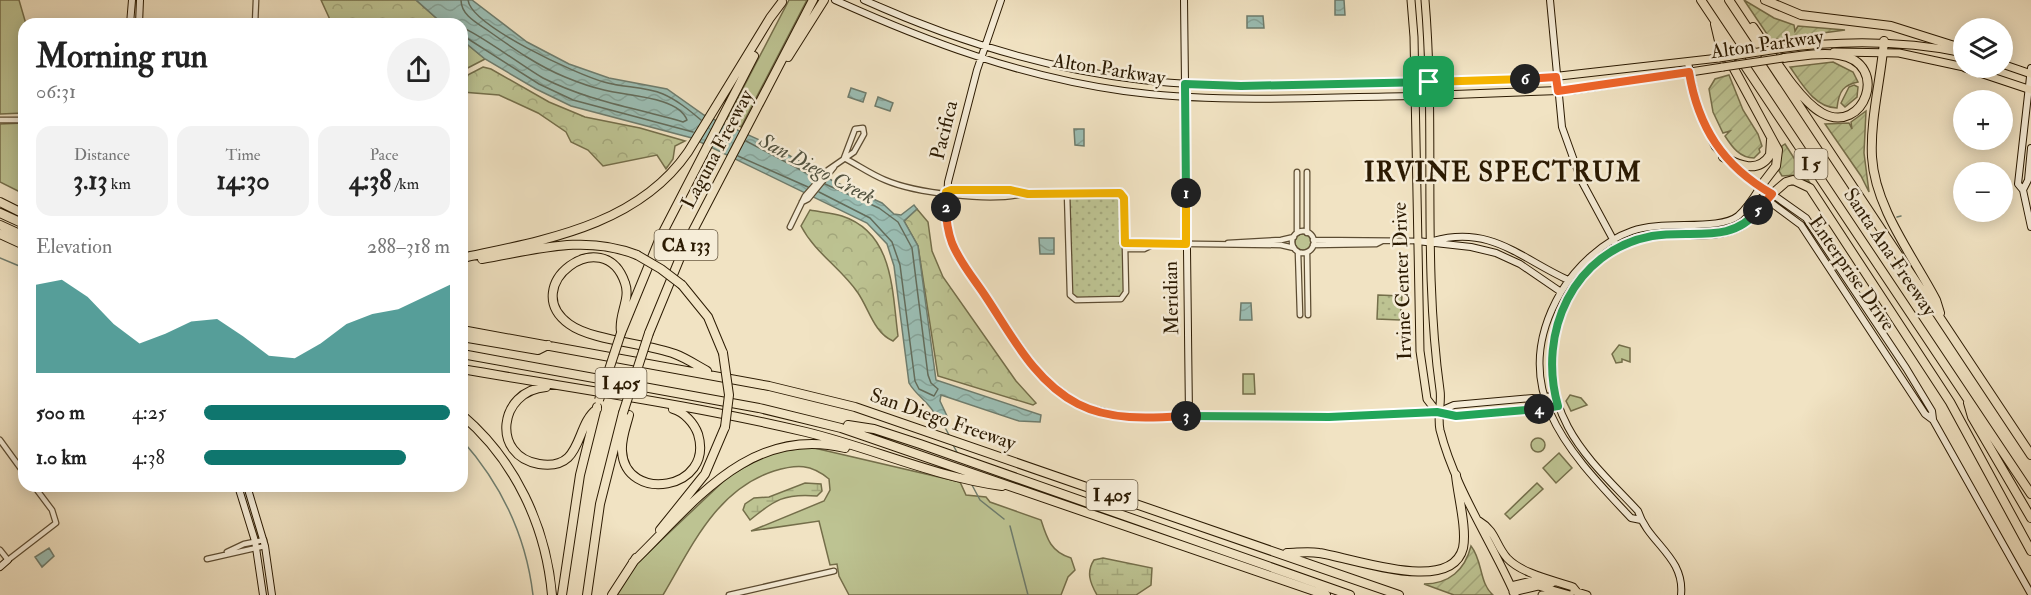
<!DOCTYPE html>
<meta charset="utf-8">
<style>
:root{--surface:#fff;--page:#f2f2f2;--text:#222;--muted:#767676;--accent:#0f766e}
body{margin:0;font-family:"IM FELL Double Pica",serif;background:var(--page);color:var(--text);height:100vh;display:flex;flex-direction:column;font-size:22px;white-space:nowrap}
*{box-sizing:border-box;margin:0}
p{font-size:20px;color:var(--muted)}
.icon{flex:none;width:33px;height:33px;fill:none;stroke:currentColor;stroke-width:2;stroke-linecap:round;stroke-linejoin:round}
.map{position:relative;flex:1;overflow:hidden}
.drawer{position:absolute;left:18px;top:18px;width:450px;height:474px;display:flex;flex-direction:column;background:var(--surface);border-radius:18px;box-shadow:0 3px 15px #0003}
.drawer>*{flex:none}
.fabs{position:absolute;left:1953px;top:18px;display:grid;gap:12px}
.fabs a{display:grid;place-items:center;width:60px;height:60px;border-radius:50%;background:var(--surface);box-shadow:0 3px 15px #0003;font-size:30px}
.pin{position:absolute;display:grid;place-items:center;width:51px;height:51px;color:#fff;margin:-26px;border-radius:12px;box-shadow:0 3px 9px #0006}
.km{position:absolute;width:30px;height:30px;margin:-15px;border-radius:50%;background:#222;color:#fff;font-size:16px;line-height:30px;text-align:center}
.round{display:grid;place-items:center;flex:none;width:63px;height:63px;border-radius:32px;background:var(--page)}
.headline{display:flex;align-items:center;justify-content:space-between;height:102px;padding:0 18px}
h1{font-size:33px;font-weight:700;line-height:45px}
.metrics{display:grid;grid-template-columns:repeat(3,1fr);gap:9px;height:102px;padding:6px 18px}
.metrics div{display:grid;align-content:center;border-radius:15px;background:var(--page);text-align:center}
.metrics b{font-size:26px;font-weight:700}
.metrics small{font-size:16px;font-weight:400}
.metrics p{font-size:16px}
.chart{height:168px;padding:12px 18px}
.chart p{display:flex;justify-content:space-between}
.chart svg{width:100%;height:108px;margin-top:6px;fill:var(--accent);opacity:.7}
ul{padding:0 18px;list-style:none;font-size:20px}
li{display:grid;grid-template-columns:96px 72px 1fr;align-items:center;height:45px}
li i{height:15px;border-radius:8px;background:var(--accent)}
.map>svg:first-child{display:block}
</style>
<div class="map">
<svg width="2031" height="595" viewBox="0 0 2031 595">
<defs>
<pattern id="forest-crowns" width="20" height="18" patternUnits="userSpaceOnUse" patternTransform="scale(1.5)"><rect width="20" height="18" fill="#bdc392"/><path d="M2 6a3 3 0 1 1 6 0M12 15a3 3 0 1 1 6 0" fill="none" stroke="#a3a77c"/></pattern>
<pattern id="wetland-marsh" width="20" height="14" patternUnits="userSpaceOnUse" patternTransform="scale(1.5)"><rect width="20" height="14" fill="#bdc392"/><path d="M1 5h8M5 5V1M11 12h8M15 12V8" fill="none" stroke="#a3a77c"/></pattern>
<pattern id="park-dots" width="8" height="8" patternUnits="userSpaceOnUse" patternTransform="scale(1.5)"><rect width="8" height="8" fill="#bdc392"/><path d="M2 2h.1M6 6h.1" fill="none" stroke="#a3a77c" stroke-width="1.8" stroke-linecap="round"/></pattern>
<pattern id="garden-furrows" width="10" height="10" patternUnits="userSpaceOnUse" patternTransform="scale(1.5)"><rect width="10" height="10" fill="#bdc392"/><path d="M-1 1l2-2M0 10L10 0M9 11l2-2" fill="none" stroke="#a3a77c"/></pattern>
<pattern id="water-waves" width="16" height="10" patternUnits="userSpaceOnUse" patternTransform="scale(1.5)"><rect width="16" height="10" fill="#9bbeb4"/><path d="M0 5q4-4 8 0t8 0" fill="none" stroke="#86a399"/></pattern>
</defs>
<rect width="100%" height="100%" fill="#f1e3c3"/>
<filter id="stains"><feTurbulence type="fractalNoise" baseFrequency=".00333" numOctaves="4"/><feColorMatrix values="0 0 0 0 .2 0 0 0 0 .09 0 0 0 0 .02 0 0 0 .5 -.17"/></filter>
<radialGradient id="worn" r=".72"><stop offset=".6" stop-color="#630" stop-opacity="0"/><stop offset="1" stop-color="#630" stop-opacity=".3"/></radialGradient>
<path fill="#bdc392" stroke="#746e4a" stroke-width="1.5" d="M0,0h19l7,24 -2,89 -24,1z
M789,0h18l-66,127 -14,-8z
M24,123v71l-24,-12v-58z
M1295 242a8 8 0 1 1 16 0a8 8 0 1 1-16 0Z
M1619,345l11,3v14l-8,-3v3l-6,1 -4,-9z
M1243,374h11l1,20h-12z
M1570,395l11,3 6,7 -16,6 -5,-10z
M1531 445a7 7 0 1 1 14 0a7 7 0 1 1-14 0Z
M810,447l150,35 6,13 20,2 4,5 51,18c6,19 10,32 30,38l4,12 -7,7 -7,18h-212l-10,-19 -2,-12 -7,1 -11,-44 -68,10 73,-30 6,-11 -1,-11c-18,-15 -32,-15 -55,-8 -58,19 -82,75 -111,124h-46l19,-31 93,-88 40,-23z
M1559,453l13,15 -16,15 -13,-15z
M1537,483l6,6 -33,30 -5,-5z"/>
<path fill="url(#forest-crowns)" stroke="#746e4a" stroke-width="1.5" d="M321,0h95l27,24h-111z
M462,40l23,19 -23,12z
M483,67l8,2 58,33 36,15 55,11 45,13 -10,5 -2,13 -7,10 -9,-14 -54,11 -15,-16 -17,-8 -5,-10 -28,-19 -39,-18 -37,-3v-14z
M917,209l11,13 4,29 11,26 73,104 20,22 -3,2 -95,-29 -20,-130 -14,-25z
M810,210c10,2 22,3 32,6 52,17 50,75 56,120l-5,5c-19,-8 -24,-32 -35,-48 -17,-25 -43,-40 -57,-67z"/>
<path fill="url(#wetland-marsh)" stroke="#746e4a" stroke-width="1.5" d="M805,483l16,1 1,7 -5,5c-32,-3 -43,4 -67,24l-7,-10 2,-6 9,-6 15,-1z
M1103,558l49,10 -1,17 -15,10h-39c-7,-12 -11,-23 -3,-35z"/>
<path fill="url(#park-dots)" stroke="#746e4a" stroke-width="1.5" d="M1067,193h53l4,5 2,94 -5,7 -45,1 -6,-5z
M1378,295l24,1 -2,24 -23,-1z"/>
<path fill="url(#garden-furrows)" stroke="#746e4a" stroke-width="1.5" d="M1744,0l30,18 20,7 1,6 3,-5 47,4 -74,10z
M1833,62l20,10 5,10c-14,3 -19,8 -21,26 -22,0 -35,-24 -47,-41z
M1729,75l14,35 15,24 4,12 -3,3 1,3 -6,6c-14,0 -22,-11 -29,-22l5,-5 -7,2 -10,-21 -4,-23 6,-10z
M1854,85l4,2 -1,10 -12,10 -4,-4 8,-16z
M1866,111l-2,42 5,39 -8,-16 -36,-52 24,-1 3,6 -1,-7z
M1785,144l25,39 -14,-8 -14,1 -3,-5 3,-25z
M1471,546c12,15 8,37 22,49h-39l-30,-11c25,0 41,-14 47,-38z"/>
<path fill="url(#water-waves)" stroke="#6e7c6d" stroke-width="1.5" d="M416,0h56l55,42 42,22 40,14 58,11 37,26 69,31 60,35 49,22 12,11 7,1 13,-10 3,4 -13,12 14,25 18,134 105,35 -1,7 -21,-1 -78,-26 -1,6 7,15 -4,3 -6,-1c-7,-16 -20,-21 -28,-35l-15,-117 -7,-22 -20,-21 -175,-85 -121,-32 -35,-17 -51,-30 -23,-19v-16h-19z
M1335,0h9l1,15h-10z
M1247,16h16l1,12h-17z
M851,88l15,5 -3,9 -15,-5z
M878,97l15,6 -3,8 -15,-5z
M1074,129h10v17l-9,-1z
M1039,238h15v16h-14z
M1241,303h10l1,17h-12z
M49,548l5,8 -12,11 -7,-10z"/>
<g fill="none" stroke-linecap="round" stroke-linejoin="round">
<path stroke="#636c5b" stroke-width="1.5" d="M461,0c0,16 18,24 29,32 24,17 48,34 75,45 12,5 26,10 39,13 21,6 74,6 83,30l-4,2c-47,-14 -95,-21 -140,-44 -15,-8 -72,-50 -81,-50
M468,0c3,26 110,75 136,82 19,6 40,4 59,12 14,6 26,16 38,26
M462,35l77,49 34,16 120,32
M746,141l70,37
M738,156l70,31
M819,192l51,26 22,24 8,23 15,116 4,8 15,7 4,-7 -7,-6 -3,-8 -16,-127 -14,-26 -19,-14 -54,-24"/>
<path stroke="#6e7c6d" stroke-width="1.5" d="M1897,217l4,-1
M0,258l24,10
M940,418l9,17
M462,440c39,44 64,96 71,155
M953,445l5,9
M972,485l8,15 24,19
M1010,526l18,69"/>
<defs>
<path id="street" d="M255,24l1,-24
M0,120h24
M844,158c14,7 26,16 41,22 30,13 105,22 137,14
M1297,172v61
M1307,172v61
M946,192l5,-2c39,-1 77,4 116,3h53l4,5 2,94 -5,7 -45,1 -6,-5 -3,-102
M802,202l6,-3 26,-32
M790,227l15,-31 23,-26 26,-18 10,-18 -1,-6 -8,1 -11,29
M1292 242a11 11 0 1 1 22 0a11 11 0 1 1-22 0Z
M1313,240l104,1
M1125,243l156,2 13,3
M1228,243l53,-3 13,-3
M1313,245l63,-1 6,-3
M1125,249h19l10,-5
M1298,252l2,63
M1307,252l1,63
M0,440l24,33
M0,550l8,10 48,-37 -4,-13 -18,-24
M227,552l17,-8 20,-4
M207,559l58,-13
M729,595l105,-24"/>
<path id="secondary" d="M835,0c93,42 187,77 289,91 96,13 194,6 291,5
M864,0c89,40 180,69 278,80 87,10 184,6 272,2
M1001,0l-24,70 -29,112 -2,33 7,30 11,21 76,109 39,30 46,12h204l108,-5 19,4 102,-10
M1184,0l5,416
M1550,0l12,127 19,53 34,63
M130,24l2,-24
M139,24l1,-24
M1688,63l12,53 15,31 23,23 68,48 100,150 26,43 1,8
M2031,68l-13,116 5,6 8,37
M1760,187l6,12 35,26 124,189 8,6 98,174
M2023,190l5,-10 3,-32
M1417,241l54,6 25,6 24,11 41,28
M1433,241c58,-16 87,17 135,39
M1438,412l16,-7 101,-9
M238,486l17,55 8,54
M247,486l18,60 7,49
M1641,520l-10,-2c-62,-66 -126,-130 -70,-226 15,-25 42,-51 71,-61 31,-11 87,0 106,-15 9,-8 16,-19 22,-29
M0,567l8,-7
M1681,595c4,-38 -33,-52 -43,-84 -24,-26 -53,-52 -70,-84 -37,-69 -11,-152 61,-184 35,-16 81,1 112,-16 14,-8 19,-23 31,-33"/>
<path id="primary" d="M1411,0l3,37 6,314 7,48 10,13
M1425,0c11,129 -3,261 15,390 2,13 -3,25 0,40 15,59 51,110 75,165
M1778,49c63,-9 123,-9 186,4
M1834,52l65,1 65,14
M2002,64l29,10
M1965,68l66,22
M1414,82l128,-4 177,-20
M1415,96l158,-6 150,-23
M1479,521c17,10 16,23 28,37 15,16 46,22 66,29l4,5
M1511,586l21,-5 20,2
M1574,591l13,4
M1513,592l25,-6 32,9
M1542,595h15"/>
<path id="highway" d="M1701,0l330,494
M1729,0l302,455
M1765,0l36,15 90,11 73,23
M1715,24l4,17 59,109 -2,16 -16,21
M1753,27c17,24 44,72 69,86 42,23 69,-50 17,-58 -18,-3 -38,1 -56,3
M1884,41c-3,38 -14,78 -12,116 3,51 41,99 64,143l4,13
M788,57l36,-57
M1723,157c16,8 35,17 47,-2l1,-15
M1772,194l14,-12 7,-2 17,8 140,214 81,149
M0,202l24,12
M0,213l24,11
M0,225l24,11
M0,234l24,11
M462,258c82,-18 175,-32 226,-106l82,-134 12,-16
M482,259c53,-9 103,-25 155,-4
M682,285l26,32 15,36
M462,330l307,56 86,21 544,188
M621,332c-3,-17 10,-33 4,-49 -21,-62 -108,3 -56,41 23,17 77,19 106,30 11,4 21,11 32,17
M621,333l39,-95 94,-182
M649,333l35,-85 129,-248
M462,337l76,13 10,-5
M462,354l297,54 82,20 485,167
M462,369c114,20 231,36 344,63 66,16 129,45 196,54
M546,387c-48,4 -55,69 -7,77 45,7 35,-38 58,-55
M1968,403l4,14 59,101
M462,415c53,45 84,111 90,180
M629,415c-3,12 -8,24 -7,36 3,53 93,39 76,-17 -4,-11 -14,-22 -25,-25
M848,425l26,4 46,15 430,151
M660,530l45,-56 20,-47
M1287,553c10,0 21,-2 32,0 35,5 132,42 144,-5 4,-19 -5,-52 -7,-73
M633,562c61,-59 116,-137 212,-114
M562,595l18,-120 17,-68
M587,595l13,-91 23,-91
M612,595l24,-37"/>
</defs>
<use href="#street" stroke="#5c4c32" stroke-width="7"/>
<use href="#secondary" stroke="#2b1a02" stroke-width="8"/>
<use href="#primary" stroke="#2b1a02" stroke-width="9"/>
<use href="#highway" stroke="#2b1a02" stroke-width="10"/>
<use href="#street" stroke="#f6edd8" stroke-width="4.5"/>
<use href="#secondary" stroke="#f6edd8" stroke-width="6"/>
<use href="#primary" stroke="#f1e3c3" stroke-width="7"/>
<use href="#highway" stroke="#f1e3c3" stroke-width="8"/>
<defs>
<path id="primary-bridge" d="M1719,58l59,-9
M1723,67l60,-9"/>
<path id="highway-bridge" d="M637,255l24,14 21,16
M723,353l6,42 -4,32
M599,400l22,-67
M623,413l26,-80"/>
</defs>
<use href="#primary-bridge" stroke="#2b1a02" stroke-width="9" stroke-linecap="butt"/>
<use href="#highway-bridge" stroke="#2b1a02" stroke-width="10" stroke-linecap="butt"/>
<use href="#primary-bridge" stroke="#f1e3c3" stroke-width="7"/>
<use href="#highway-bridge" stroke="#f1e3c3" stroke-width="8"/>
</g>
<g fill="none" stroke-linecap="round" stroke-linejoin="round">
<defs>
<path id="split-1" d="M1186,193l-1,-109 56,2 188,-4"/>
<path id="split-2" d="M946,207v-15l5,-2h59l18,4 92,-1 4,5 1,45 61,1v-51"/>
<path id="split-3" d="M946,207c0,12 2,25 6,36 8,20 23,37 34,54 26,39 49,85 92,107 33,17 73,14 108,12"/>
<path id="split-4" d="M1186,416l143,1 108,-5 19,4 83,-7"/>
<path id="split-5" d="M1539,409l19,-3c-21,-73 15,-155 94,-170 38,-7 80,9 106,-26"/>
<path id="split-6" d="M1525,79l31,-2 2,14 131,-19c9,55 34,94 83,122l-14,16"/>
<path id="split-7" d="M1429,82l96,-3"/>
</defs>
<use href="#split-1" stroke="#fff" stroke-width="12"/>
<use href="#split-2" stroke="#fff" stroke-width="12"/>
<use href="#split-3" stroke="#fff" stroke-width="12"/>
<use href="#split-4" stroke="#fff" stroke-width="12"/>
<use href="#split-5" stroke="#fff" stroke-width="12"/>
<use href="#split-6" stroke="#fff" stroke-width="12"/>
<use href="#split-7" stroke="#fff" stroke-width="12"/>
<use href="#split-1" stroke="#22a559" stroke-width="8"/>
<use href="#split-2" stroke="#f5b400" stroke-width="8"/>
<use href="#split-3" stroke="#f0652b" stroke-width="8"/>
<use href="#split-4" stroke="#22a559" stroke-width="8"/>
<use href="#split-5" stroke="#22a559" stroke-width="8"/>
<use href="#split-6" stroke="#f0652b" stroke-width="8"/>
<use href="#split-7" stroke="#f5b400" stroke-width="8"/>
</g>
<g text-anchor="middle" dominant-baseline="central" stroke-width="5" stroke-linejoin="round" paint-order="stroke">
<g fill="#f6edd8" stroke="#685942" stroke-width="1.5">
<rect x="1794.5" y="149" width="33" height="30" rx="4.5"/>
<rect x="654.5" y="230" width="63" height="30" rx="4.5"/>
<rect x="595.5" y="368" width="51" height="30" rx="4.5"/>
<rect x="1086.5" y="480" width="51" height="30" rx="4.5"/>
</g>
<g font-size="18" font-weight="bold" fill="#2b1a02">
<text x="1811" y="164">I 5</text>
<text x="686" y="245">CA 133</text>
<text x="621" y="383">I 405</text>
<text x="1112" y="495">I 405</text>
</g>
<g font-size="20" fill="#2b1a02" stroke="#f6edd8">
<text transform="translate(1767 44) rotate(-8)">Alton Parkway</text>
<text transform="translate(1109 69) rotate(9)">Alton Parkway</text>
<text transform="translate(944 130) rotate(-76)">Pacifica</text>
<text transform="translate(717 149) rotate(-62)">Laguna Freeway</text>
<text transform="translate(1890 252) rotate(56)">Santa Ana Freeway</text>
<text transform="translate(1852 273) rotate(55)">Enterprise Drive</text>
<text transform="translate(1402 281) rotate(-92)">Irvine Center Drive</text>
<text transform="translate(1171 298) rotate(-91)">Meridian</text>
<text transform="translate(943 419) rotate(19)">San Diego Freeway</text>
</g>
<g font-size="21" font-style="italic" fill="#525340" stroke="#f6edd8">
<text transform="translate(817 169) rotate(28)">San Diego Creek</text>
</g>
<g font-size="26" font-weight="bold" letter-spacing="1.5" fill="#2b1a02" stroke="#f6edd8">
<text x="1503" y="173">IRVINE SPECTRUM</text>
</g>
</g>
<rect width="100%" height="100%" filter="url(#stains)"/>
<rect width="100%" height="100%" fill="url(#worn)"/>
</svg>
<div class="fabs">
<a><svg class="icon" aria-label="layers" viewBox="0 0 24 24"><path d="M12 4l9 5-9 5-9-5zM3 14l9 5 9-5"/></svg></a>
<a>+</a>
<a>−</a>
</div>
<div class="pin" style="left:1429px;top:82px;background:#1e9e55"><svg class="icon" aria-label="arrive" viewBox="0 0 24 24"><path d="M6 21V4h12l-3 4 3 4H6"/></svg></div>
<b class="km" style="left:1186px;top:193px">1</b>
<b class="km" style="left:946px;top:207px">2</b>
<b class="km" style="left:1186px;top:416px">3</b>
<b class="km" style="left:1539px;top:409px">4</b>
<b class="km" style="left:1758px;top:210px">5</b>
<b class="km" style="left:1525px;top:79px">6</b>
<section class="drawer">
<div class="headline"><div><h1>Morning run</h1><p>06:31</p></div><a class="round"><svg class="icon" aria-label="share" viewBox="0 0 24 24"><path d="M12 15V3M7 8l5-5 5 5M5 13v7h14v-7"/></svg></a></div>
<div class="metrics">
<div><p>Distance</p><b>3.13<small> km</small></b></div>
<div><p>Time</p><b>14:30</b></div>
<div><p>Pace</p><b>4:38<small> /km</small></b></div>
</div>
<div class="chart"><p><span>Elevation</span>288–318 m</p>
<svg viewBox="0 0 160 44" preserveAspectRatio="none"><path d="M0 44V8L10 6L20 13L30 24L40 32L50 28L60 23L70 22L80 29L90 37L100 38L110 32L120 24L130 20L140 18L150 13L160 8V44z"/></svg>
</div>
<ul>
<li><b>500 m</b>4:25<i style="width:100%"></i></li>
<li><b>1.0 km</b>4:38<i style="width:82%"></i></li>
</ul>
</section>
</div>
